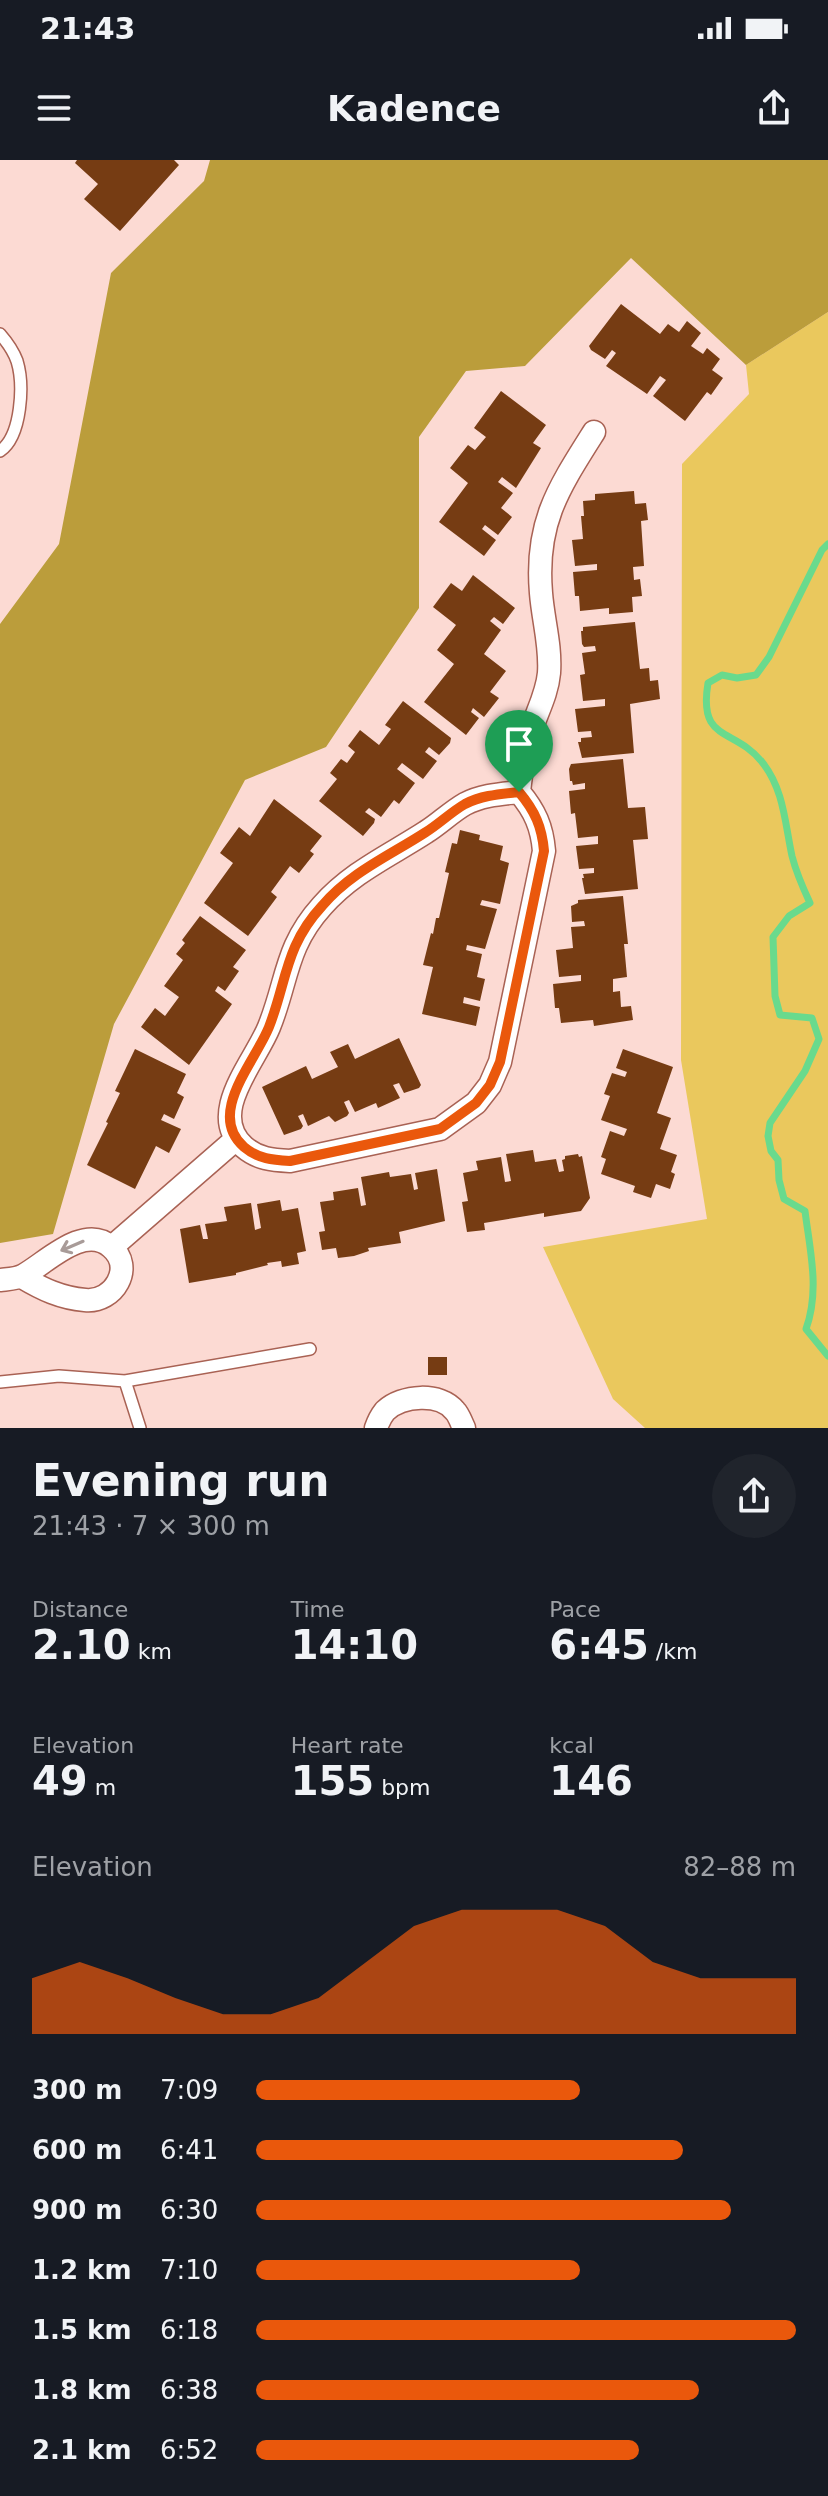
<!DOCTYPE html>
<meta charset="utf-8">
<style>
:root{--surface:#171b24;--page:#20242c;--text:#f1f3f6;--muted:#9ea1a6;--accent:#ea580c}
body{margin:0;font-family:"DejaVu Sans",sans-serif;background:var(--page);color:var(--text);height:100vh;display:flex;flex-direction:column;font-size:30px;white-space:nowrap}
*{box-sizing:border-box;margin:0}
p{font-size:26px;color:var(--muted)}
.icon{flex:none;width:44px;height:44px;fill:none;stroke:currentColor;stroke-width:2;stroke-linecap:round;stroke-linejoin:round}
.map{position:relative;height:1268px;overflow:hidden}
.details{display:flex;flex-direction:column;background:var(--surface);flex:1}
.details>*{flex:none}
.pin{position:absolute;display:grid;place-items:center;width:68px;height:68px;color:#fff;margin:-82px -34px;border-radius:50% 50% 50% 0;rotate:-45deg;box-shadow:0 0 8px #0007}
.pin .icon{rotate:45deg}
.round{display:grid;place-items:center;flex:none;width:84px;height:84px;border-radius:42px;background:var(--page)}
.headline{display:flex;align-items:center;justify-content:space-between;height:136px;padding:0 32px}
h1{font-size:44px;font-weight:700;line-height:60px}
.figures{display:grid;grid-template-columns:repeat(3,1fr);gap:12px;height:136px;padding:8px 32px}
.figures div{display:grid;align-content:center}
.figures b{font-size:40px;font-weight:700}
.figures small{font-size:22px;font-weight:400}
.figures p{font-size:22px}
.chart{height:224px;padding:16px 32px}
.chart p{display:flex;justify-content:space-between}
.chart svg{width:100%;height:144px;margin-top:8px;fill:var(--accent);opacity:.7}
ul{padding:0 32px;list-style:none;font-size:26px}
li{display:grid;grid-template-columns:128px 96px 1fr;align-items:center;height:60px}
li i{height:20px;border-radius:10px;background:var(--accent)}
.status{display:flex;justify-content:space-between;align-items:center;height:56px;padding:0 40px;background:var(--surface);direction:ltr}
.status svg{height:22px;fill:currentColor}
header{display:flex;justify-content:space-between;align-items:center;height:104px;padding:0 32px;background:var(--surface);font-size:36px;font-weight:700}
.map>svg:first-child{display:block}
</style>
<div class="status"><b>21:43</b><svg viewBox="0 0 49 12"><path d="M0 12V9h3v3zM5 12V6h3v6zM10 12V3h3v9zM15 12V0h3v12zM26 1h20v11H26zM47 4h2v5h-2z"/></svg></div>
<header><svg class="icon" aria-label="menu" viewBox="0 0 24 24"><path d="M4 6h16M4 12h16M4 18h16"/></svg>Kadence<svg class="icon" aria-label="share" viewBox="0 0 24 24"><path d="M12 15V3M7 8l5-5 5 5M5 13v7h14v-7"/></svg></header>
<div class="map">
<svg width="828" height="1268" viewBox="0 0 828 1268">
<rect width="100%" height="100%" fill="#fcdad3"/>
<path fill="#eac85d" d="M828,152v1116h-183l-32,-29 -70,-152 164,-28 -26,-159 1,-596 67,-70 -3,-29z"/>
<path fill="#bb9d3b" d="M210,0h618v152l-82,53 -115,-107 -106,108 -59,5 -47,66v171l-93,139 -81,33 -131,244 -61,210 -53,9v-619l59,-80 52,-271 93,-92z"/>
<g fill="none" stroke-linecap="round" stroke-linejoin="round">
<path stroke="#69da8d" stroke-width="7" d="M828,384l-6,6 -53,107 -13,18 -19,3 -15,-3 -14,8c-10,60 26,44 54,79 22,27 23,62 30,94 4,16 11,32 18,47l-21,13 -16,21 2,59 5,19 32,3 7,21 -14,32 -35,52 -2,13 3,15 7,9 1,20 5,19 21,12c5,40 15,79 1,118l22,27"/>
</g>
<path fill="#763c13" d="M77,0h97l5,5 -59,66 -36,-32 14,-15 -23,-21z
M621,144l39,30 8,-10 11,8 8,-11 14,12 -10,13 12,8 4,-6 13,11 -8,11 11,8 -12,17 -4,-3 -22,29 -32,-25 13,-16 -6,-4 -13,18 -41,-28 10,-13 -4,-3 -7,9 -14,-9 -2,-4z
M501,231l45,34 -13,18 8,5 -25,40 -14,-11 -4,5 15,11 -12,15 11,9 -14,18 -13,-10 -3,4 14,11 -12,16 -45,-34 29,-39 -18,-15 18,-23 7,5 11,-13 -12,-9z
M634,331l1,13 11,-1 2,17 -7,1 3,45 -11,1 1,13 6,-1 2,17 -10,1 1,15 -24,2v-6l-29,3 -1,-15h-4l-2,-24 24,-2v-6l-22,2 -3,-26 11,-1 -2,-23h3l-1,-15 12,-1v-6z
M473,415l42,33 -12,16 -9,-7 -4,4 11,9 -17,24 22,17 -16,21 9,6 -15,19 -11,-9 -2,4 8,6 -13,17 -42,-33 30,-38 -17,-14 19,-25 -23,-18 18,-24 11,8z
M635,462l5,47 9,-1 1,13 8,-1 2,19 -30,5 4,49 -52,5 -4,-16h3v-4l11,-1 -1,-6 -13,1 -3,-23 30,-3v-7l-22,2 -3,-26 5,-1 -3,-21 14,-2 -1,-5 -11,1 -2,-3 -1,-13h2v-4z
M403,541l48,37 -1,5 -11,12 -10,-8 -4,5 12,9 -14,18 -21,-16 -5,6 18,14 -16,21 -5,-4 -13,17 -12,-9 -4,4 10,7 -1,4 -11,13 -44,-35 18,-22 -7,-6 11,-14 6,4 8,-11 -7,-6 12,-16 19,15 12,-16 -6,-4z
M623,599l5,49 17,-1 3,32 -15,1 5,49 -53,5 -3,-16h2l-1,-4 11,-1v-5l-15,1 -3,-23 22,-2v-8l-20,2 -3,-25 -4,1 -2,-23 16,-2v-6l-12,2 -1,-4h-2l-1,-12 2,-5z
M274,639l48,37 -12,15 4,3 -15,19 -9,-7 -19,26 6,5 -29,39 -44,-33 29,-40 -13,-10 19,-26 11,9z
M460,670l20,5 -1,5 24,6 -3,14 9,3 -9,41 -18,-4 -2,5 17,4 -12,40 -18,-4 -1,5 16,4 -5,23 8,2 -5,22 -16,-4 -1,6 17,4 -4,19 -54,-12 11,-47 -10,-2 8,-32 2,1 3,-16h3l10,-45 -4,-1 7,-29 5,1z
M623,736l5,48h-4l3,33 -14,2v13l7,-1 1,16 10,-1 2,14 -39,6 -1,-6 -32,3 -2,-15h-4l-2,-24 28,-3v-6l-22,2 -3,-27 17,-2 -2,-21 14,-1 -1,-5 -12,1 -1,-16 7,-3v-3z
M200,756l46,34 -13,17 6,4 -14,20 -7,-5 -3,5 17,13 -43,61 -48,-38 14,-19 10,8 14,-19 -15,-11 19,-26 -7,-6 9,-11 -3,-3z
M399,878l22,47 -2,3 -15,5 -5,-10 -6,2 7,13 -22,10 -2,-5 -21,9 -6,-12 -5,2 5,11 -2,3 -12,6 -6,-6 -21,10 -5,-12 -5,2 5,10 -2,3 -17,6 -22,-48 44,-21 6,13 26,-12 -8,-15 18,-8 7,15z
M135,889l51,25 -9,19 7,4 -10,22 -10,-5 -3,6 20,9 -12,24 -13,-7 -21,43 -48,-24 21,-42 -2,-1 14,-29 -5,-2z
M623,889l50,18 -16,46 14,5 -11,31 17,6 -6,17 4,2 -5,15 -14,-5 -5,14 -18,-6 2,-6 -34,-12 5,-15 -5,-2 9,-26 14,5 3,-7 -26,-9 9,-24 -6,-2 8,-21 13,4 2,-5 -11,-4z
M533,990l2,12 21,-3 3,13 5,-1 -2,-11 3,-1v-3l13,-2 1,3 3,-1 8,42 -9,13 -37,6v-4l-60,10 1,7 -18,2 -5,-30 6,-1 -5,-28 15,-3 -2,-9 25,-4 4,25 6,-1 -5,-27z
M437,1009l8,52 -46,11 2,11 -33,5 1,3 -15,5 -16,2 -2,-10 -14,2 -3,-18 6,-1 -5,-29 14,-2 -1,-8 25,-4 3,18 5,-1 -5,-28 28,-5 1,5 21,-3 3,16 4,-1 -3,-16z
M280,1040l2,11 16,-3 8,43 -9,2 2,11 -17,3 -1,-6 -14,2 1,2 -32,8v2l-47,8 -9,-54 20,-4 3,14h5l-3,-15 22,-3 -3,-14 27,-4 4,27 6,-2 -4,-24z
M428,1197h19v18h-19z"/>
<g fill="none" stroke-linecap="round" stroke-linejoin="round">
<defs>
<path id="lane" d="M0,174c7,8 13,16 17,27 7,23 5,75 -17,90
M125,1221l15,47
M0,1222l59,-6 66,5 185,-32"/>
<path id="street" d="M519,632c-18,2 -37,3 -54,12 -14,8 -26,20 -39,28 -37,24 -74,40 -104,74 -37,41 -34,74 -53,121 -14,35 -63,87 -25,120 14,12 28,13 46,14l150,-32 36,-26 14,-18 10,-23 44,-211c-2,-24 -9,-40 -25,-59 2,-18 4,-37 10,-55 6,-22 18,-41 20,-64 2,-28 -6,-53 -8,-80 -6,-70 17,-104 53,-161
M112,1087l123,-107
M0,1120c8,-1 17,-1 24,-5 22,-12 60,-52 87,-28 24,20 3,56 -26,53 -24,-2 -43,-11 -63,-23
M376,1268c2,-6 5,-12 9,-17 17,-16 55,-19 70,0 4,4 6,11 9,17"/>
</defs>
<use href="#lane" stroke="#a96254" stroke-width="14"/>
<use href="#street" stroke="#a96254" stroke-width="25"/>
<use href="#lane" stroke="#fff" stroke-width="11"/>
<use href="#street" stroke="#fff" stroke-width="22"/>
</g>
<defs><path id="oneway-shaft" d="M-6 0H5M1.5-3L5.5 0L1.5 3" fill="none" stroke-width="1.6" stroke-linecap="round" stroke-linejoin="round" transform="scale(2)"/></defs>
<use stroke="#a89b98" href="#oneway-shaft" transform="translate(72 1086) rotate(157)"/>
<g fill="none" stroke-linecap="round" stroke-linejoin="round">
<defs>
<path id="route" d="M519,632c16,19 23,35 25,59l-44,211 -10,23 -14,18 -36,26 -150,32c-17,-1 -32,-2 -46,-14 -38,-33 11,-85 25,-120 18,-46 16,-81 53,-121 29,-34 67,-50 104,-74 13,-8 25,-20 39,-28 17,-9 36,-10 54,-12z"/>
</defs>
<use href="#route" stroke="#fff" stroke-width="16"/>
<use href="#route" stroke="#ea580c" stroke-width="10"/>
</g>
</svg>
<div class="pin" style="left:519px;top:632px;background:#1e9e55"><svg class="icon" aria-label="arrive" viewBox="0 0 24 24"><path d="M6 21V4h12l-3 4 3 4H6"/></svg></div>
</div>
<section class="details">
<div class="headline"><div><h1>Evening run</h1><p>21:43 · 7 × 300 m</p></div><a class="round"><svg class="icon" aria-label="share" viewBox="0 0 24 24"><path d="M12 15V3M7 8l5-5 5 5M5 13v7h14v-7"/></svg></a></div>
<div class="figures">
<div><p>Distance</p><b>2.10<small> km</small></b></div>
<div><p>Time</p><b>14:10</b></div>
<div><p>Pace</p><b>6:45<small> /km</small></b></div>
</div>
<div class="figures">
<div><p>Elevation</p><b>49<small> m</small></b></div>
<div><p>Heart rate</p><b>155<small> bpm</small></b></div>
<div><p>kcal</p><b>146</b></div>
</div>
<div class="chart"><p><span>Elevation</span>82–88 m</p>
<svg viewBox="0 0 160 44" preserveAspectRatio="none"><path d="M0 44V27L10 22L20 27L30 33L40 38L50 38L60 33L70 22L80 11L90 6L100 6L110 6L120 11L130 22L140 27L150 27L160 27V44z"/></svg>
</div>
<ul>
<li><b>300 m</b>7:09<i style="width:60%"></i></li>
<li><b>600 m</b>6:41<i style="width:79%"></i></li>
<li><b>900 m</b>6:30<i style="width:88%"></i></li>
<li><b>1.2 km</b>7:10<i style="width:60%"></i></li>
<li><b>1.5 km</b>6:18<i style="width:100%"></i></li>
<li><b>1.8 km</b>6:38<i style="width:82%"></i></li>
<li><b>2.1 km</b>6:52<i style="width:71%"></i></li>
</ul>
</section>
